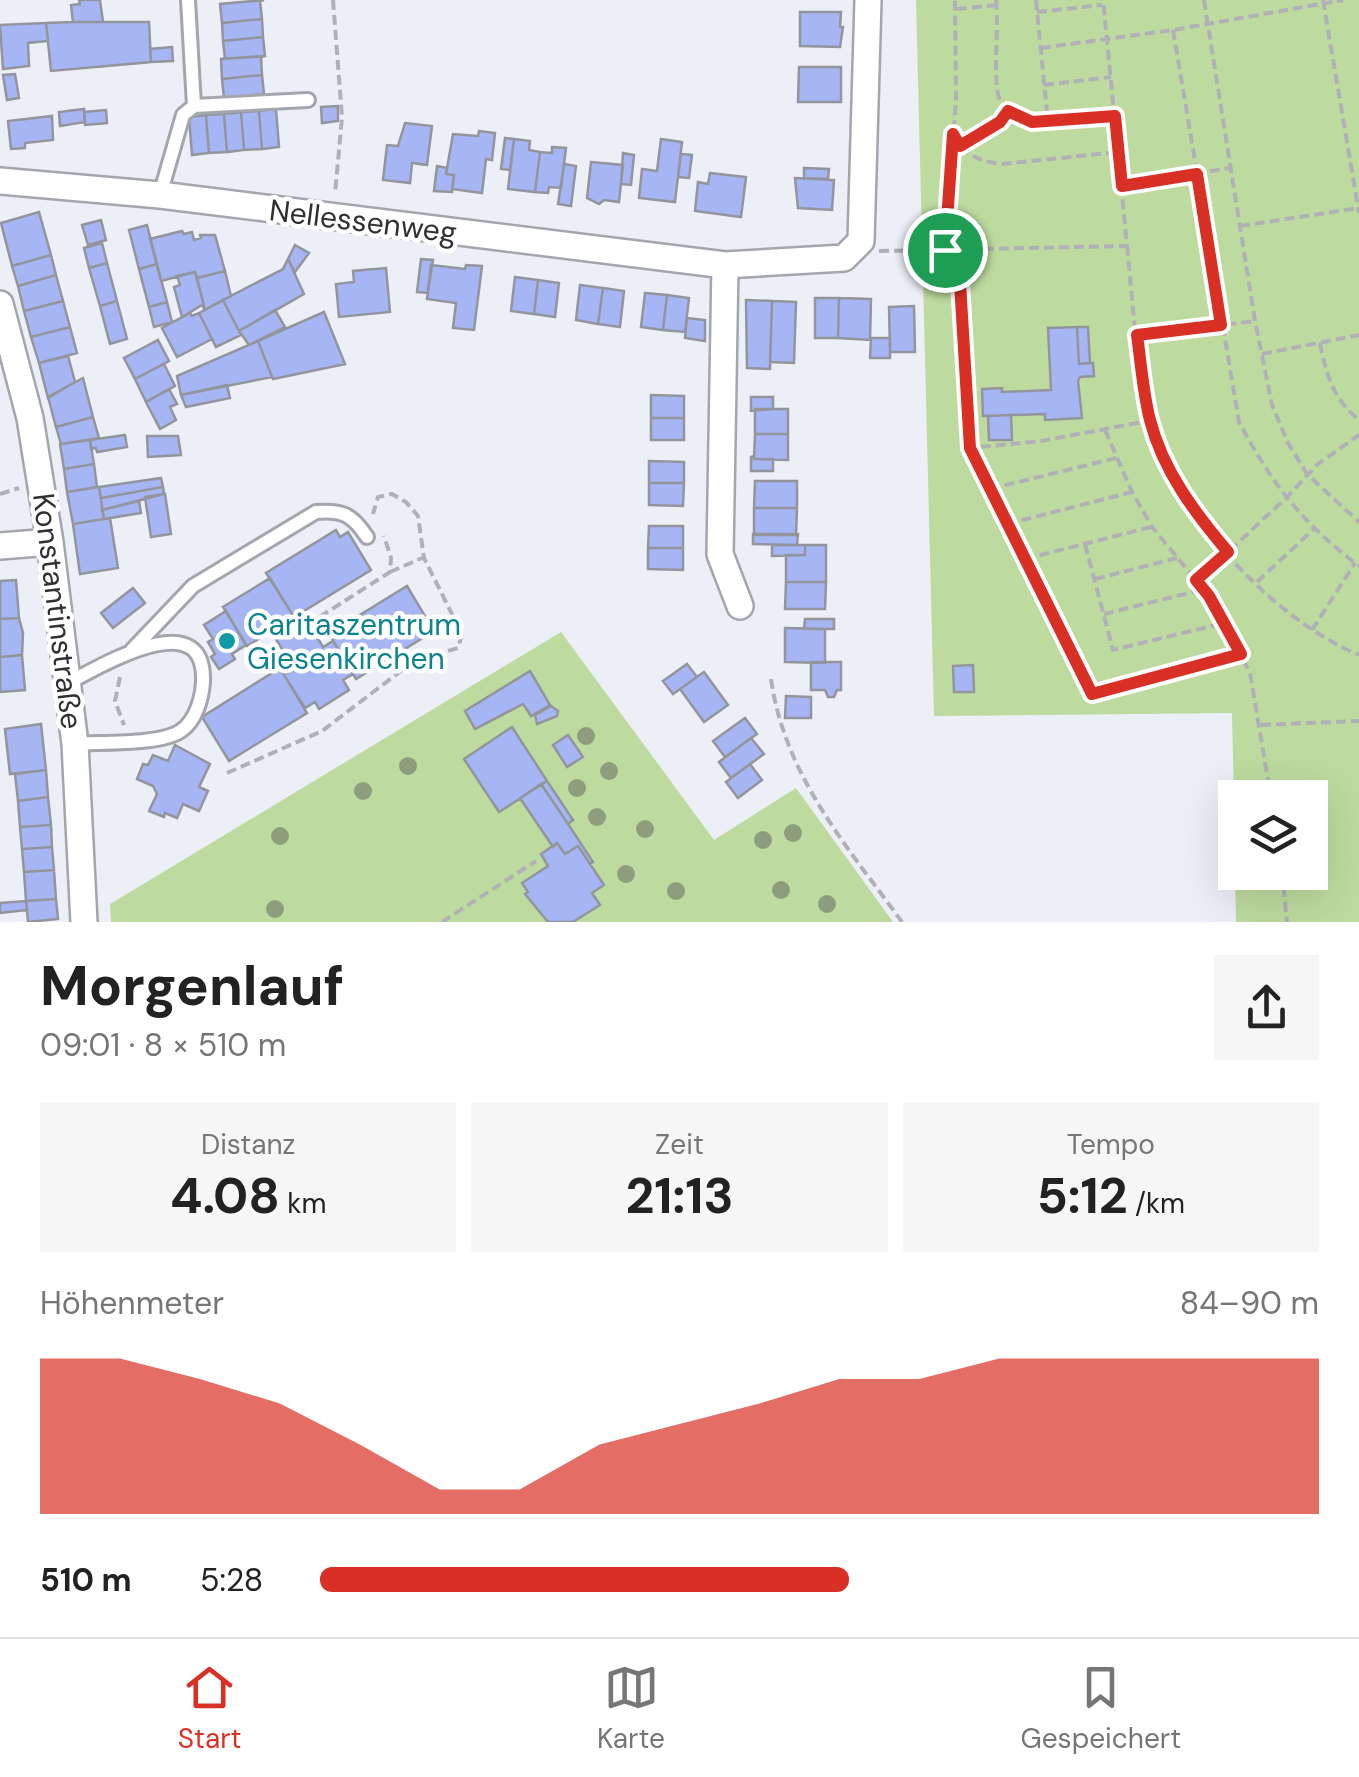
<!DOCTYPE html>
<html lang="de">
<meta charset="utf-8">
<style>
:root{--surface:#fff;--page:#f6f6f6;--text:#222;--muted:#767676;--line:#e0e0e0;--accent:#d93025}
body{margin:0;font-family:"DM Sans",sans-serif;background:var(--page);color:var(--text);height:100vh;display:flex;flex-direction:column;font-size:38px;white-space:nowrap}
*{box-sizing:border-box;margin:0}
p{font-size:32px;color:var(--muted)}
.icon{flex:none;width:55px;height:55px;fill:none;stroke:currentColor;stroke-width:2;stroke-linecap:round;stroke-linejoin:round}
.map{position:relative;height:922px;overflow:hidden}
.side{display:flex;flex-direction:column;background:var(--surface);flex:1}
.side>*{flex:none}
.buttons{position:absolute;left:1218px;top:780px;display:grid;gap:20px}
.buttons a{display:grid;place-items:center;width:110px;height:110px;border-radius:0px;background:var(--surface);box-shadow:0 10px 40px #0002;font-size:50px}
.pin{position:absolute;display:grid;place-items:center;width:85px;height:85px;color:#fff;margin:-42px;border:5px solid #fff;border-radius:50%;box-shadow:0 2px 10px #0007}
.round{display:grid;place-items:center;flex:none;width:105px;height:105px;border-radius:0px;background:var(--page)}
.summary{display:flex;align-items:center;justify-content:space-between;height:170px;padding:0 40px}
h1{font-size:55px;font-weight:700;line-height:75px}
.figures{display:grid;grid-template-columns:repeat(3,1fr);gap:15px;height:170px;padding:10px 40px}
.figures div{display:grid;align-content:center;border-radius:0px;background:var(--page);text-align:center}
.figures b{font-size:50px;font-weight:700}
.figures small{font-size:28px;font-weight:400}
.figures p{font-size:28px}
.chart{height:280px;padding:20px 40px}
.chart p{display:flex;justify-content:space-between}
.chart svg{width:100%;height:180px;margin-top:10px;fill:var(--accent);opacity:.7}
ul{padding:0 40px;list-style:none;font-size:32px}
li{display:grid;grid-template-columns:160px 120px 1fr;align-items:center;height:75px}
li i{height:25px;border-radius:12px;background:var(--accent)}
.dock{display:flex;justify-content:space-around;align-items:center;height:140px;border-top:2px solid var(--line);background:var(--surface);font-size:28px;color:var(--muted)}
.dock a{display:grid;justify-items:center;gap:5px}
.dock .active{color:var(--accent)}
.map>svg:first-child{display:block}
</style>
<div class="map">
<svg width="1359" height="922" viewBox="0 0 1359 922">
<rect width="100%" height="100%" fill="#edeff6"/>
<path fill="#bddb9e" d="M916,0h443v922h-123l-1,-49 75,-1v-74h-75v51l-3,-136 -298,3z
M561,632l153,208 82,-52 97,134h-782l-1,-18z"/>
<path fill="#a6b6f5" stroke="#93959c" stroke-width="2.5" d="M79,0h21l3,22h-30l-2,-17 9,-1z
M264,0l-4,1 2,18 -40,4 -2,-19z
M800,12h41l-1,15h3l-3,20 -40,-1z
M262,19l1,18 -40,4 -1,-18z
M73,22h76l2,40 -100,9 -5,-48z
M46,23l2,18 -20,2 1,23 -26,3 -3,-44z
M263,37l2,19 -40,3 -2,-18z
M172,47l1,14 -22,1 -1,-13z
M265,56l-4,1 1,18 -40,4 -1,-20z
M799,67h42v35h-43z
M15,74l4,24 -12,2 -4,-25z
M262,75l2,19 -40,4 -2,-19z
M338,106v15l-16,2 -1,-16z
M84,109l1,13 -25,4 -1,-14z
M276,109l3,38 -17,2 -3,-38z
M106,110l1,13 -22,2 -1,-13z
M259,111l3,38 -18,1 -3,-38z
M241,112l3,38 -17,2 -3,-38z
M224,114l3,38 -18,1 -3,-38z
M206,115l3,38 -17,2 -3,-38z
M52,116l1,24 -28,3v5l-14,1 -3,-28z
M405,123l27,3 -5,39 -15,-2 -2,20 -27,-3 4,-35 11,1z
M479,131l16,2 -3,27 -6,-1 -4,34 -30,-4 2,-14 -8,-1 7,-40 25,2z
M505,138l9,1 -4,31 -9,-1z
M514,139l16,2 -1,9 11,2 -5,40 -27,-3z
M661,139l21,3 -7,60 -36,-4 3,-29 15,2z
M552,147l14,1 -5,40 -12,-1 -1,6 -13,-1 5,-40 12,1z
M623,153l11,2 -3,30 -10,-1z
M681,154l11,1 -3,23 -11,-1z
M591,162l32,3 -4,37 -15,-2 -5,4 -12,-6z
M564,164l12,2 -5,40 -13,-2z
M437,166l10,2 -1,6 8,1 -2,17 -18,-1z
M804,168l25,1 -1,10 -24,-1z
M710,173l36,4 -5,40 -46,-6 3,-29 10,2z
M795,178l39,2 -2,30 -34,-2z
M39,212l12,43 -39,11 -11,-43z
M101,220l5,20 -18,5 -6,-20z
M147,225l10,39 -18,5 -10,-39z
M182,231l2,3 8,-2 2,8 7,-2 -1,-3h15l10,36 -28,7 -2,-6 -34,9 -11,-42z
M102,243l5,20 -18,5 -5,-20z
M295,245l14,8 -14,19 -7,-13z
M51,255l5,20 -38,11 -6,-20z
M288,259l16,35 -65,37 -16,-31 60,-31z
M421,259l12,1 -5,33 -11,-1z
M107,263l10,38 -17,5 -11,-38z
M157,264l10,38 -18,5 -10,-38z
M431,265l34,4 1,-4 16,1 -8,64 -21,-2 3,-25 -29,-4z
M386,268l4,44 -51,5 -3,-33 18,-2 -1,-11z
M225,271l6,25 -26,14 -8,-32z
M195,272l10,38 -3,-5 -20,12 -8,-30 6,-2 -3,-9z
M56,275l7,26 -39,10 -6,-25z
M515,277l23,3 -4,34 -23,-3z
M538,280l21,3 -4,34 -21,-3z
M580,285l23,3 -5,36 -22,-4z
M603,288l21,3 -4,36 -22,-3z
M645,293l22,2 -4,35 -22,-3z
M667,295l22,3 -4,34 -22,-2z
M815,298h24l-1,40h-23z
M839,298l32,1 -1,41 -32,-2z
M223,300l18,35 -25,12 -17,-34z
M746,300l26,1 -2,68 -23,-1z
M63,301l7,26 -39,10 -7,-26z
M117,301l10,38 -17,5 -10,-38z
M772,301l24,1 -2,61 -24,-1z
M167,302l5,20 -18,5 -5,-20z
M914,306l1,46h-25l-1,-45z
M275,310l10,17 -36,18 -10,-14z
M324,312l21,52 -72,15 -15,-38z
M190,313l2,3 7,-3 13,26 -35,18 -15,-29z
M687,318l18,2v21l-20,-3z
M70,327l7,26 -38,10 -8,-26z
M1077,327l2,37 14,-1 1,13 -14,1 -2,4 4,37 -37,2v-6l-62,2 -1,-27 20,-1v4l49,-2 -3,-62z
M1077,327h11l2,36 -11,1z
M871,338h19v20h-20z
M158,340l11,21 -34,18 -11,-21z
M258,341l14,36 -91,18 -4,-19z
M68,356l7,26 -27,16 -9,-35z
M164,364l11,22 -29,16 -11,-23z
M83,378l10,39 -37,10 -8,-30z
M227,385l3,13 -44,9 -5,-12z
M169,389l8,15 -7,3 6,13 -16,9 -14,-27z
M651,395l33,1v22h-33z
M751,397h22v12l-22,2z
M755,409h33v25h-33z
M1011,415l1,25h-23l-1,-24z
M93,417l6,21 -38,6 -5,-17z
M651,418h33v22h-33z
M755,434h33v26l-34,-1z
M125,435l2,12 -30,5 -1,-4 -5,1 -1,-9z
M147,436h31l3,19 -33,2z
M90,440l4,24 -30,5 -4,-25z
M754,456v3h19v12h-22v-14z
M649,461l35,1v21h-35z
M94,464l3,23 -30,5 -3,-23z
M161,478l2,9 -62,11 -2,-11z
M755,481h42v27h-43z
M649,483h35l-1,23 -34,-1z
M99,487l5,32 -31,5 -6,-32z
M163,487l1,7 -62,16 -1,-12z
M165,494l6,40 -20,3 -6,-40z
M139,501l2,12 -37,6 -2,-9z
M754,508h43l-1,27h-42z
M110,518l8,50 -38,6 -7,-50z
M649,526h34v22h-35z
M336,530l4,7 8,-5 23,38 -77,47 -28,-44z
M753,534h45l-1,11 -44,-1z
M772,545h33v10l-33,1z
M805,545h21v37h-40v-27h19z
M648,548h35v22l-35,-1z
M270,578l24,39 -47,29 -24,-39z
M16,580l3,38 -19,1v-38z
M786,582h40l-1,27h-40z
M407,586l27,45 -78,48 -27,-45z
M133,588l12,15 -32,25 -12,-15z
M226,611l20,34 -14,9 3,5 -16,10 -8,-12 4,-3 -7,-12 5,-3 -9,-14z
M294,617l13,20 7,-5 9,15 10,-6 20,33 -10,6 6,10 -30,19 -4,-7 -10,6 -21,-33 10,-6 -23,-38z
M19,618l4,15 -1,22 -22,2v-38z
M805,619h29v10h-30z
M785,628l40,1v34l-40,-1z
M22,655l3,35 -25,2v-35z
M811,662h30v28h-4l-3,7h-6l-3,-7h-14z
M687,664l10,13 -24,17 -10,-13z
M973,665l1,27h-20l-1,-26z
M280,668l27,45 -78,48 -27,-44z
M530,671l20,34 -19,11 -8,-12 -48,25 -10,-18z
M704,672l24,33 -24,17 -24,-33z
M786,696l25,1v21h-26z
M551,706l7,5 -1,5 -20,8 -2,-9z
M745,718l12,16 -32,23 -12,-16z
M41,724l5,46 -36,4 -5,-45z
M512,727l35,54 -48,31 -35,-53z
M568,735l15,22 -16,10 -14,-22z
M751,738l13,16 -33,24 -12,-16z
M175,745l35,19 -11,23 9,4 -9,20 -16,-7 -6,14 -12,-5 -1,4 -15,-6 8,-17 -4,-8 -16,-7 6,-15 5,1 5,-10 15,6z
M750,764l12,16 -24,18 -12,-16z
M46,770l2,27 -30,4 -3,-27z
M547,781l26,39 -5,4 -27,-40z
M541,784l27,40 25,38 -3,2 -12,-18 -13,8 -8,-11 -4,4 -33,-49z
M48,797l3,28 -31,2 -2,-26z
M51,825l1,22 -30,2 -2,-22z
M557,843l8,11 13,-8 26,39 -12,8 8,12 -27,17h-25l-23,-28 3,-2 -6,-9 26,-17 -7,-12z
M52,847l2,23 -30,2 -2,-23z
M54,870l2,29 -30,2 -2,-29z
M56,899l2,20 -30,3 -2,-21z
M26,901l1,9 -27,3v-10z"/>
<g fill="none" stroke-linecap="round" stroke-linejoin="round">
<defs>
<path id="lane" d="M194,106l114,-6
M160,195l23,-80 11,-9 -6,-106
M132,650l61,-64 123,-74c26,-2 36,2 51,25
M68,683c33,-17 138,-81 135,-1 -1,16 -7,38 -21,48 -19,15 -81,12 -107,14"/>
<path id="street" d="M0,181l160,14 565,70 119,-7 17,-17 7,-241
M725,265l-5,289 20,52
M0,304l30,114 20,124 25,202 9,178
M0,546l50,-4"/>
</defs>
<use href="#lane" stroke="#a4a6ad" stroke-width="18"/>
<use href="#street" stroke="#a4a6ad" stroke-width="30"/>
<path stroke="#b0b1b7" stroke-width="4" stroke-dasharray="10 5" stroke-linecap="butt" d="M333,0l9,117 -7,77
M996,0c3,29 -2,59 1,88 5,51 84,32 118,28
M1036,0l12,123
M1204,0l51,321 17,84 16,38 19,31 52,48
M1323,0l36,213
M957,9l40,-4
M1037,12l65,-7
M1173,30l66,392c33,62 63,101 120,144
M1041,48l132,-18 170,-30
M1044,85l67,-8
M953,134c11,21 27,28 50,30l115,-12
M960,146l40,-24 8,-11
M1121,186l109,-18
M1240,226l119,-18
M1127,246c6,55 9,122 23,175 26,93 121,197 209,234
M959,249l11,199 71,-7 107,-20
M945,250l11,-151 -1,-99
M879,251l248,-5 -24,-246
M1137,335l118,-14
M1320,343c6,31 13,56 39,77
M1262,354l97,-19
M1105,430l27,62 20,35 57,69 41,77 21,125
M970,448l122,247 149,-41
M990,489l126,-31
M0,494l19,-6
M1007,524l125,-32
M1085,544l28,106 111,-27
M1025,559l126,-32
M390,572l32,-14
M1095,579l82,-21
M1197,581l88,-82 33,-35 41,-29
M1257,582l59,-55
M1104,614l97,-24
M307,625l83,-53 1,-14 -7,-22
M1312,630l43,-67
M120,677l-5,24 9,24
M771,679c14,97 75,166 131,243
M1261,725l98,-4
M227,773l95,-42 92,-70 44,-13 4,-14 -38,-76 -6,-42 -12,-14 -14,-8 -14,3 -5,17
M1282,872l5,50
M442,922l94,-61"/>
<use href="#lane" stroke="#fff" stroke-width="12"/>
<use href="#street" stroke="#fff" stroke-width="25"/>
</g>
<g fill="#8e9e7d">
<circle cx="586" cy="736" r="9"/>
<circle cx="408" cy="766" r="9"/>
<circle cx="609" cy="771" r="9"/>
<circle cx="577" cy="788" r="9"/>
<circle cx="363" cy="791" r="9"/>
<circle cx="597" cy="817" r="9"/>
<circle cx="645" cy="829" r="9"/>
<circle cx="793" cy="833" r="9"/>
<circle cx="280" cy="836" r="9"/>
<circle cx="763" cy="840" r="9"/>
<circle cx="626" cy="874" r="9"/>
<circle cx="781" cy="890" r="9"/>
<circle cx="676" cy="891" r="9"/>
<circle cx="827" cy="904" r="9"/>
<circle cx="275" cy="909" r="9"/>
</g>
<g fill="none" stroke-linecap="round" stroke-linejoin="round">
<defs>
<path id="route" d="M1008,111l24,11 83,-6 7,70 75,-12 24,151 -84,10c4,28 6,58 13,85 13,51 45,93 78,132l-32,28 13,16 32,58 -149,40 -122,-246 -12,-198h-13l8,-116 7,12 40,-24z"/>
</defs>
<use href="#route" stroke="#fff" stroke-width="20"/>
<use href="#route" stroke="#d93025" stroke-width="12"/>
</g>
<circle fill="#0f9aa8" stroke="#fff" stroke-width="4" cx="227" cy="641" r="10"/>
<g text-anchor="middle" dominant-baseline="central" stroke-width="9" stroke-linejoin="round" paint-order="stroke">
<g font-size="30" fill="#2f3033" stroke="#fff">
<text transform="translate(363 221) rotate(7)">Nellessenweg</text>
<text transform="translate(58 611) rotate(83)">Konstantinstraße</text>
</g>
<g font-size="30" fill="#0d838f" stroke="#fff" text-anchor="start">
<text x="247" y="624">Caritaszentrum<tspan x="247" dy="34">Giesenkirchen</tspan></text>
</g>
</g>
</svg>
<div class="buttons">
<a><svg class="icon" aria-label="layers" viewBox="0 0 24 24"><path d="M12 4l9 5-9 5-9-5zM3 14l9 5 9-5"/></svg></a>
</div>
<div class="pin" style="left:945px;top:250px;background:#1e9e55"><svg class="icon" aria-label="arrive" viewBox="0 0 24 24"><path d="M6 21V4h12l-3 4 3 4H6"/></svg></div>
</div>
<section class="side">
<div class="summary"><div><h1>Morgenlauf</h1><p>09:01 · 8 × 510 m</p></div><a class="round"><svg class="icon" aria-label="share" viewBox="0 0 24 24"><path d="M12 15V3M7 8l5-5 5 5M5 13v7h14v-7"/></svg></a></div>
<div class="figures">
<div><p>Distanz</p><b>4.08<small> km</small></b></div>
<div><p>Zeit</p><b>21:13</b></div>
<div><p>Tempo</p><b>5:12<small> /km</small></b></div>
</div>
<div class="chart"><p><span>Höhenmeter</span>84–90 m</p>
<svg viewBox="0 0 160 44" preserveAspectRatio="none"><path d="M0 44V6L10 6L20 11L30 17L40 27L50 38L60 38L70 27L80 22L90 17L100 11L110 11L120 6L130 6L140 6L150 6L160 6V44z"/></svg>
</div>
<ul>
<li><b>510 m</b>5:28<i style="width:53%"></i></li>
</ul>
</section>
<nav class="dock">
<a class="active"><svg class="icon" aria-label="home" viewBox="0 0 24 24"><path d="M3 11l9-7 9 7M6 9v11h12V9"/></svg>Start</a>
<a><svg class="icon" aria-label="map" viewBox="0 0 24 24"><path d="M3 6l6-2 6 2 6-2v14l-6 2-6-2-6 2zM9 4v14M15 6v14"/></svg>Karte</a>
<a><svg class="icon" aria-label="saved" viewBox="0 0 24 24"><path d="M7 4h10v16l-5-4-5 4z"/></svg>Gespeichert</a>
</nav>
